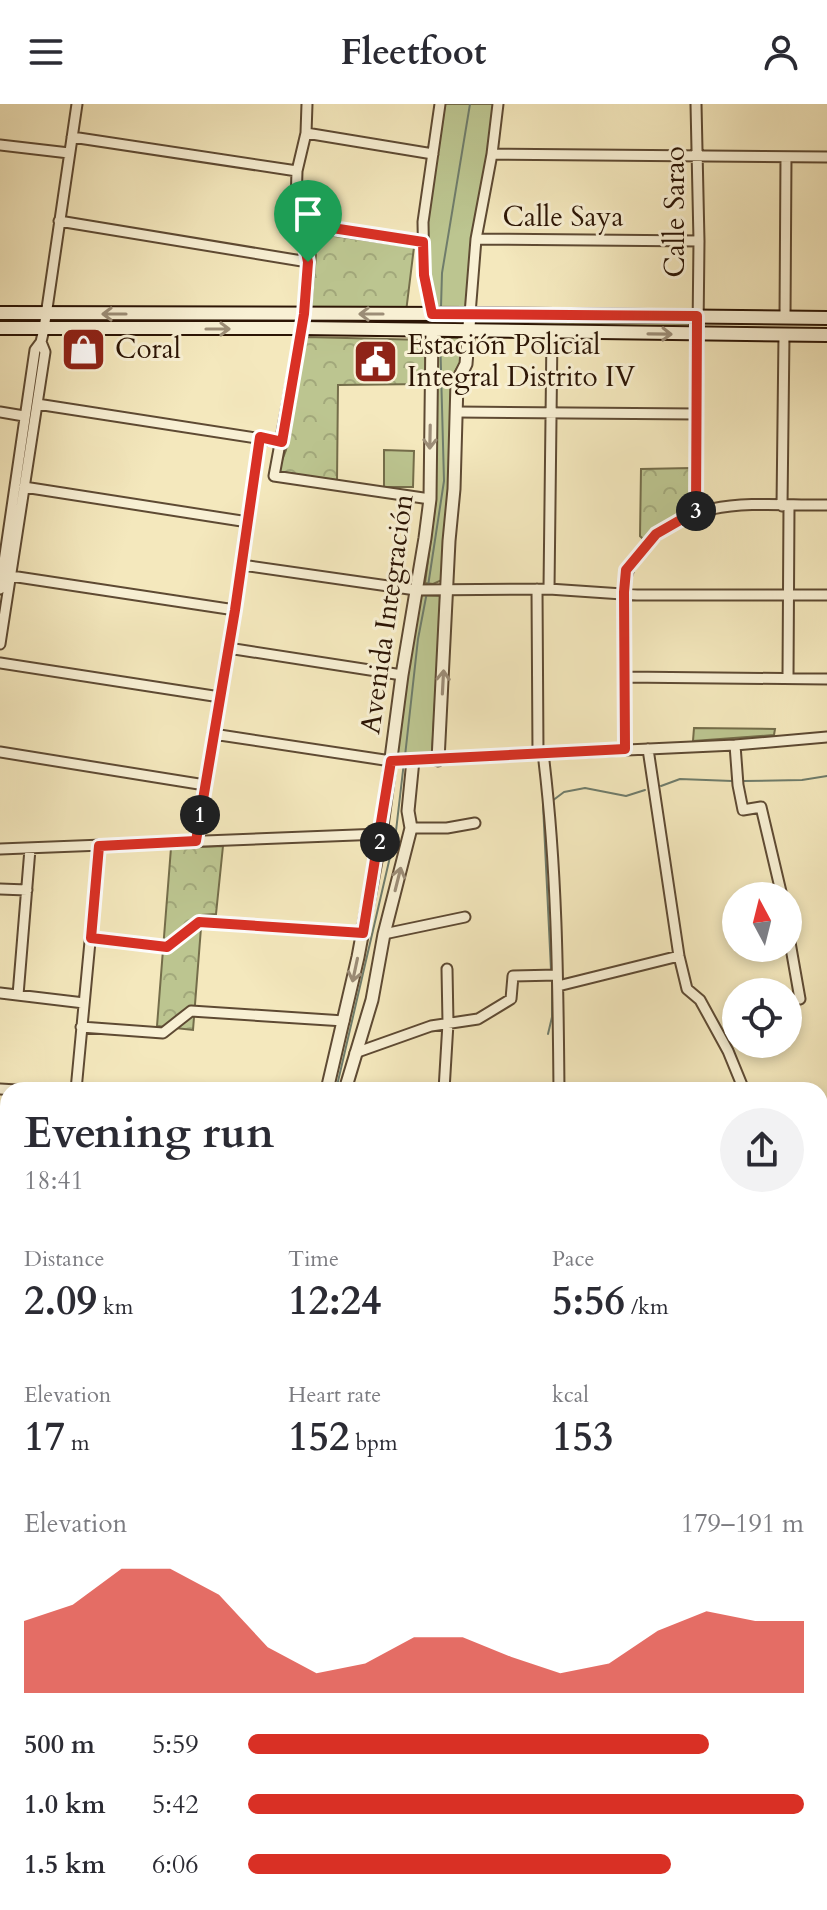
<!DOCTYPE html>
<meta charset="utf-8">
<style>
:root{--surface:#fff;--page:#f2f2f3;--text:#2b2b33;--muted:#7c7c81;--accent:#d93025}
body{margin:0;font-family:Cardo,serif;background:var(--page);color:var(--text);height:100vh;display:flex;flex-direction:column;font-size:30px;white-space:nowrap}
*{box-sizing:border-box;margin:0}
p{font-size:26px;color:var(--muted)}
.icon{flex:none;width:44px;height:44px;fill:none;stroke:currentColor;stroke-width:2;stroke-linecap:round;stroke-linejoin:round}
.map{position:relative;flex:1;overflow:hidden}
.panel{position:absolute;left:0px;top:978px;width:828px;height:828px;display:flex;flex-direction:column;background:var(--surface);border-radius:24px 24px 0 0;box-shadow:0 4px 12px #0003}
.panel>*{flex:none}
.needle{width:52px;rotate:353deg}
.fabs{position:absolute;left:722px;top:778px;display:grid;gap:16px}
.fabs a{display:grid;place-items:center;width:80px;height:80px;border-radius:50%;background:var(--surface);box-shadow:0 4px 12px #0003;font-size:40px}
.pin{position:absolute;display:grid;place-items:center;width:68px;height:68px;color:#fff;margin:-82px -34px;border-radius:50% 50% 50% 0;rotate:-45deg;box-shadow:0 0 8px #0007}
.pin .icon{rotate:45deg}
.km{position:absolute;width:40px;height:40px;margin:-20px;border-radius:50%;background:#222;color:#fff;font-size:22px;line-height:40px;text-align:center}
.round{display:grid;place-items:center;flex:none;width:84px;height:84px;border-radius:42px;background:var(--page)}
.overview{display:flex;align-items:center;justify-content:space-between;height:136px;padding:0 24px}
h1{font-size:44px;font-weight:600;line-height:60px}
.metrics{display:grid;grid-template-columns:repeat(3,1fr);gap:12px;height:136px;padding:8px 24px}
.metrics div{display:grid;align-content:center}
.metrics b{font-size:40px;font-weight:600}
.metrics small{font-size:22px;font-weight:400}
.metrics p{font-size:22px}
.chart{height:224px;padding:16px 24px}
.chart p{display:flex;justify-content:space-between}
.chart svg{width:100%;height:144px;margin-top:8px;fill:var(--accent);opacity:.7}
ul{padding:0 24px;list-style:none;font-size:26px}
li{display:grid;grid-template-columns:128px 96px 1fr;align-items:center;height:60px}
li i{height:20px;border-radius:10px;background:var(--accent)}
header{display:flex;justify-content:space-between;align-items:center;height:104px;padding:0 24px;background:var(--surface);font-size:36px;font-weight:600}
.map>svg:first-child{display:block}
</style>
<header><svg class="icon" aria-label="menu" viewBox="0 0 24 24"><path d="M4 6h16M4 12h16M4 18h16"/></svg>Fleetfoot<svg class="icon" aria-label="person" viewBox="0 0 24 24"><circle cx="12" cy="8" r="4"/><path d="M4 21q1-7 8-7t8 7"/></svg></header>
<div class="map">
<svg width="827" height="1806" viewBox="0 0 827 1806">
<defs>
<pattern id="park-crowns" width="20" height="18" patternUnits="userSpaceOnUse" patternTransform="scale(2)"><rect width="20" height="18" fill="#bcc590"/><path d="M2 6a3 3 0 1 1 6 0M12 15a3 3 0 1 1 6 0" fill="none" stroke="#a2a87b"/></pattern>
</defs>
<rect width="100%" height="100%" fill="#f4e8bd"/>
<filter id="stains"><feTurbulence type="fractalNoise" baseFrequency=".0025" numOctaves="4"/><feColorMatrix values="0 0 0 0 .2 0 0 0 0 .09 0 0 0 0 .02 0 0 0 .5 -.17"/></filter>
<radialGradient id="worn" r=".72"><stop offset=".6" stop-color="#630" stop-opacity="0"/><stop offset="1" stop-color="#630" stop-opacity=".3"/></radialGradient>
<path fill="#bcc590" stroke="#746d4a" stroke-width="2" d="M445,0h49l-28,204 -33,-1 -7,-76z
M477,214l212,2v10l-215,-5z
M436,234h29l-3,22 -11,18 -2,105 -7,97 -9,4 -8,-1 11,-83z
M384,346l30,1 -1,36h-29z
M419,491l22,1 -9,158h-36z
M694,624l81,1 -1,6 -81,6z"/>
<path fill="url(#park-crowns)" stroke="#746d4a" stroke-width="2" d="M306,128l108,15 -8,65 -95,-3 5,-54z
M306,233l120,3 -1,44 -87,1 -1,97 -61,-6 10,-26z
M691,364v39l-40,25 -7,8 -4,-4 1,-67z
M223,742l-7,68 -14,1 -9,115 -36,-4 14,-178z
M0,1282l8,2v118l-8,-1z"/>
<g fill="none" stroke-linecap="round" stroke-linejoin="round">
<path stroke="#6f7c6b" stroke-width="2" d="M441,203l1,-34 28,-169
M428,482l16,-105 -4,-148
M405,652l13,-117 9,-47
M743,677l59,-1 25,-4
M661,682l19,-7 52,2
M552,697l12,-9 21,-4 41,8 19,-6
M546,699l-3,1 8,166
M548,930l4,-17v-37
M336,986l60,-259 8,-69
M820,1234l7,-3
M320,1806v-8
M614,1806l1,-8"/>
<defs>
<path id="minor" d="M307,0l-1,29 -9,38 -1,33 12,58 -4,52 -30,162 156,23
M306,29l127,21
M72,33l225,34
M0,41l69,8
M492,50l335,3
M59,117l249,41
M300,119l123,19
M476,135l223,2
M432,210l-8,-39 -1,-53 17,-118
M470,210l6,-75 16,-85 6,-50
M785,214l1,-161
M37,300l245,38
M0,308l24,4
M456,308l241,2
M24,383l224,35
M782,402l2,-171
M696,407l3,-270 -3,-137
M242,461l174,25 133,-1 88,6h190
M11,472l224,34
M0,485l35,-239 6,-8 3,-13 33,-225
M537,485l1,165
M549,485l3,-256
M0,540l45,-292 -4,-10
M228,544l174,27
M0,559l220,34
M624,573l203,2
M788,574l1,-172
M213,630l178,27 344,-16 92,-8
M735,641l3,40 5,25 18,-3 21,89
M625,645l-1,-157c2,-22 5,-26 19,-43 47,-56 118,-43 184,-44
M648,645l31,207 8,33 13,11 28,51 16,39
M0,648l205,33
M543,649c14,112 15,225 16,337
M411,724h36l28,-5
M196,737l39,-231 25,-173
M0,745l381,-15
M0,785l27,1
M788,827l12,68
M384,830l81,-17
M91,834l76,9 32,-25 164,11
M558,882l121,-30
M0,889l84,10
M18,891l12,-146
M81,923l82,6 28,-22 153,10
M355,949l76,-27 47,-7 33,-20 2,-23 44,-1
M0,985l17,1
M76,986l23,-244
M444,986l4,-67 -1,-54
M820,1058l7,-2
M820,1070l7,-2
M0,1080h8
M0,1096h8
M820,1414h7
M820,1535l7,-1
M0,1581l8,7
M761,1798l1,8
M312,1806v-8
M325,1806v-8
M608,1806v-8"/>
<path id="tertiary" d="M438,656l11,-219 5,-52 3,-107 9,-18 4,-50
M327,986l31,-133 23,-123 21,-159 23,-137 5,-39 2,-168
M345,986l27,-90 12,-66 27,-106 -3,-17 5,-51
M0,1217l8,3
M820,1224h7
M86,1806l1,-8"/>
<path id="secondary" d="M0,209l470,1 357,4
M0,224h302l525,7"/>
<path id="trunk" d="M0,1713l8,1
M820,1768l7,1
M820,1796h7"/>
</defs>
<use href="#minor" stroke="#5e4a33" stroke-width="13"/>
<use href="#tertiary" stroke="#5e4a33" stroke-width="15"/>
<use href="#secondary" stroke="#2c1505" stroke-width="16"/>
<use href="#trunk" stroke="#2c1505" stroke-width="18"/>
<use href="#minor" stroke="#f8f0d4" stroke-width="9"/>
<use href="#tertiary" stroke="#f8f0d4" stroke-width="11"/>
<use href="#secondary" stroke="#f8f0d4" stroke-width="12"/>
<use href="#trunk" stroke="#f4e8bd" stroke-width="14"/>
</g>
<defs><path id="oneway-shaft" d="M-6 0H5M1.5-3L5.5 0L1.5 3" fill="none" stroke-width="1.6" stroke-linecap="round" stroke-linejoin="round" transform="scale(2)"/></defs>
<g stroke="#9c8d77">
<use href="#oneway-shaft" transform="translate(114 210) rotate(-180)"/>
<use href="#oneway-shaft" transform="translate(371 210) rotate(-180)"/>
<use href="#oneway-shaft" transform="translate(218 225)"/>
<use href="#oneway-shaft" transform="translate(660 230) rotate(1)"/>
<use href="#oneway-shaft" transform="translate(430 333) rotate(91)"/>
<use href="#oneway-shaft" transform="translate(443 578) rotate(-87)"/>
<use href="#oneway-shaft" transform="translate(398 775) rotate(-76)"/>
<use href="#oneway-shaft" transform="translate(355 866) rotate(102)"/>
</g>
<g fill="none" stroke-linecap="round" stroke-linejoin="round">
<defs>
<path id="route" d="M300,119l123,19 1,33 8,39 265,2 -1,195 -40,23 -30,36 -2,22 1,157 -234,12 -28,172 -164,-11 -32,25 -76,-9 8,-92 97,-5 39,-231 25,-173 22,5 22,-128 4,-52z"/>
</defs>
<use href="#route" stroke="#fff" stroke-width="16"/>
<use href="#route" stroke="#d93025" stroke-width="10"/>
</g>
<defs>
<symbol id="shop-square" viewBox="-11 -11 22 22"><rect x="-9" y="-9" width="18" height="18" rx="4" fill="#8f2418" stroke="#f8f0d4"/><path d="M-5-2.5h2.3a2.7 3.5 0 0 1 5.4 0H5L5.5 6h-11ZM-1.5-2.5h3a1.5 2.3 0 0 0-3 0Z" fill="#fff"/></symbol>
<symbol id="civic-square" viewBox="-11 -11 22 22"><rect x="-9" y="-9" width="18" height="18" rx="4" fill="#8f2418" stroke="#f8f0d4"/><path d="M-.6-6.5H3V-4.5H.6V-3L4-1V1h2V6H-6V1h2V-1L-.6-3ZM-1.2 2.5V6h2.4V2.5Z" fill="#fff"/></symbol>
</defs>
<g fill-rule="evenodd">
<use href="#shop-square" x="58" y="220" width="51" height="51"/>
<use href="#civic-square" x="350" y="232" width="51" height="51"/>
</g>
<g text-anchor="middle" dominant-baseline="central" stroke-width="6" stroke-linejoin="round" paint-order="stroke">
<g font-size="28" fill="#2c1505" stroke="#f8f0d4">
<text transform="translate(675 108) rotate(-90)">Calle Sarao</text>
<text x="563" y="113">Calle Saya</text>
<text transform="translate(387 510) rotate(-82)">Avenida Integración</text>
</g>
<g font-size="28" fill="#2c1505" stroke="#f8f0d4" text-anchor="start">
<text x="407" y="241">Estación Policial<tspan x="407" dy="32">Integral Distrito IV</tspan></text>
<text x="115" y="245">Coral</text>
</g>
</g>
<rect width="100%" height="100%" filter="url(#stains)"/>
<rect width="100%" height="100%" fill="url(#worn)"/>
</svg>
<div class="fabs">
<a><svg class="needle" viewBox="-14 -14 28 28"><path d="M0-13l5 13h-10z" fill="#e53935"/><path d="M0 13l5-13h-10z" fill="#7c7c81"/></svg></a>
<a><svg class="icon" aria-label="locate" viewBox="0 0 24 24"><circle cx="12" cy="12" r="6"/><path d="M12 2v4M12 18v4M2 12h4M18 12h4"/></svg></a>
</div>
<div class="pin" style="left:308px;top:158px;background:#1e9e55"><svg class="icon" aria-label="arrive" viewBox="0 0 24 24"><path d="M6 21V4h12l-3 4 3 4H6"/></svg></div>
<b class="km" style="left:200px;top:711px">1</b>
<b class="km" style="left:380px;top:738px">2</b>
<b class="km" style="left:696px;top:407px">3</b>
<section class="panel">
<div class="overview"><div><h1>Evening run</h1><p>18:41</p></div><a class="round"><svg class="icon" aria-label="share" viewBox="0 0 24 24"><path d="M12 15V3M7 8l5-5 5 5M5 13v7h14v-7"/></svg></a></div>
<div class="metrics">
<div><p>Distance</p><b>2.09<small> km</small></b></div>
<div><p>Time</p><b>12:24</b></div>
<div><p>Pace</p><b>5:56<small> /km</small></b></div>
</div>
<div class="metrics">
<div><p>Elevation</p><b>17<small> m</small></b></div>
<div><p>Heart rate</p><b>152<small> bpm</small></b></div>
<div><p>kcal</p><b>153</b></div>
</div>
<div class="chart"><p><span>Elevation</span>179–191 m</p>
<svg viewBox="0 0 160 44" preserveAspectRatio="none"><path d="M0 44V22L10 17L20 6L30 6L40 14L50 30L60 38L70 35L80 27L90 27L100 33L110 38L120 35L130 25L140 19L150 22L160 22V44z"/></svg>
</div>
<ul>
<li><b>500 m</b>5:59<i style="width:83%"></i></li>
<li><b>1.0 km</b>5:42<i style="width:100%"></i></li>
<li><b>1.5 km</b>6:06<i style="width:76%"></i></li>
</ul>
</section>
</div>
